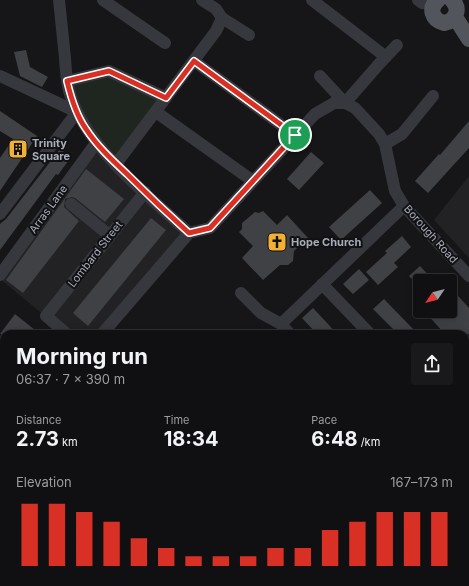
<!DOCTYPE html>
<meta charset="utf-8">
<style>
:root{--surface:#101012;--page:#19191b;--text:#f1f3f6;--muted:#9c9d9f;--line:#303032;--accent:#d93025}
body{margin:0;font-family:Inter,sans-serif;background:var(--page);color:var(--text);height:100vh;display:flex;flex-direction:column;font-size:15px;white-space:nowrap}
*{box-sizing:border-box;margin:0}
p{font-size:13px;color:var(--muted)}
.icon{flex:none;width:22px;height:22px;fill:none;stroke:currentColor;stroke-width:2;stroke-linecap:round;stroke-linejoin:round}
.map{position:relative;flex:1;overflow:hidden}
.details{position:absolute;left:0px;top:330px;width:469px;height:256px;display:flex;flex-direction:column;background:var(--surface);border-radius:12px 12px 0 0;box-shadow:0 2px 10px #0003,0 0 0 1px var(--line)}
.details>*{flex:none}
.needle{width:26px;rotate:235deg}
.buttons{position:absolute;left:413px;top:274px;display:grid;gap:8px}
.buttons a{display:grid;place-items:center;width:44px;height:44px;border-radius:4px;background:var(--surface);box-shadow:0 2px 10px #0003,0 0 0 1px var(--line);font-size:20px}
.pin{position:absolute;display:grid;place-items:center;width:34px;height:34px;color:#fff;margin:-17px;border:2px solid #fff;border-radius:50%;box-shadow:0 1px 4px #0007}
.round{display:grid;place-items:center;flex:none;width:42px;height:42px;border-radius:4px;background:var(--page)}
.summary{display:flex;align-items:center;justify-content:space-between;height:68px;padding:0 16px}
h1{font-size:22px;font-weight:700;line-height:30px}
.figures{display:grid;grid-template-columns:repeat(3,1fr);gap:6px;height:68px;padding:4px 16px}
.figures div{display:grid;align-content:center}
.figures b{font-size:20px;font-weight:700}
.figures small{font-size:11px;font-weight:400}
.figures p{font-size:11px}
.chart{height:112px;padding:8px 16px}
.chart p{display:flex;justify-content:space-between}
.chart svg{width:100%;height:72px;margin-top:4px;stroke:var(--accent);stroke-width:6}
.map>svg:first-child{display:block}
</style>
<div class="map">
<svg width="469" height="586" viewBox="0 0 469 586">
<rect width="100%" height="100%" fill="#161618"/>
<path fill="#222225" d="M96,143l93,90 -87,101h-35l-67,-55z
M469,176v82l-35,-38z"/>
<path fill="#1e261f" d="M109,71l57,27 -50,66 -20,-21 -29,-62z
M4,532v50h61l5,4h-65l-3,-3 -2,2v-52z"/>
<path fill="#404145" d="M26,50l4,17 18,10 -6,10 -22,-11 -6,-24z
M0,111l37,25 -37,55v-33l13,-19 -13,-8z
M469,121v27l-41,45 -13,-12 24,-27 1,1z
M60,149l11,8 -13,18 -2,-1 -56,76v-26l6,-5z
M311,152l13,11 -25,27 -12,-11z
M86,169l38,30 -19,23 -30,-24 -3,-1 -7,2 -1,8 15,14 -56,72 -17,-13z
M370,190l12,13 -41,37 -12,-13z
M263,211l14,14 10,-10 21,23 -14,13 -1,10 -5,4h-8l-17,15 -21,-22 11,-12 -14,-14 3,-3v-6l13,-11 4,1z
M151,218l15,12 -78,96 -15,-13z
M402,236l9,11 -17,16 4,4 -20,18 -12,-13 21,-19 -2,-2z
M420,266l14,15h-20l-5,-5z
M359,269l10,11 -16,14 -10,-10z
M450,287l19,21v26h-24l-21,-23h26z
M384,299l30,31 -5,4h-11l-25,-25z
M313,308l15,16 9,10h-20l-15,-16z
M15,314l25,20h-40z"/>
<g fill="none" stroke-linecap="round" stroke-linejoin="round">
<path stroke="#37383d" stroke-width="12" d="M59,0c2,19 4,38 6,58 1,13 1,26 6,39 17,52 78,99 118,136l21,-5 105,-114 19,-11h11
M103,0l62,43
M202,0l14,9 6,9 27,17
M312,0l74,57
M418,0l4,3 11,1
M194,61l101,74
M0,76l77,36
M320,76l25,27 10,5 24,26 6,10 10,47 9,15 65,70
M67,81l42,-10 57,27
M345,103l34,-39 18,-19
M156,112l97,69
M385,144l17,-10 31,-38
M116,164l100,-133 6,-13
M71,204l38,31
M0,214l77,-102
M0,275l96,-132
M322,284l48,50
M241,293l20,20 20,11
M67,334l-21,-18 99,-124
M102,334l87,-101
M290,334l-9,-10 123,-118
M465,370l3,-3
M0,474l4,-5
M465,507l4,-2
M0,533l4,-1
M173,582l5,4
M220,582l4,4
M204,586l4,-4
M403,586l3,-4"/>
<path stroke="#53555c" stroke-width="16" d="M438,0c-10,8 -6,20 6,23 12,-2 17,-14 8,-23
M455,17l14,22
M465,453l4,-6
M0,503l4,3
M94,582l5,4
M370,586l3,-4"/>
</g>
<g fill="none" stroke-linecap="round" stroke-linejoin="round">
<defs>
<path id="route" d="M194,61l101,74 -85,93 -21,5c-21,-19 -42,-39 -62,-59 -15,-14 -30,-28 -41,-45 -10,-14 -15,-31 -19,-48l42,-10 57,27z"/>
</defs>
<use href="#route" stroke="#fff" stroke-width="8"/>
<use href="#route" stroke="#d93025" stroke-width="5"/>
</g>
<defs>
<symbol id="building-square" viewBox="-11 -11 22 22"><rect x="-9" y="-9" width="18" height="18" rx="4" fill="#f2b134" stroke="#111113"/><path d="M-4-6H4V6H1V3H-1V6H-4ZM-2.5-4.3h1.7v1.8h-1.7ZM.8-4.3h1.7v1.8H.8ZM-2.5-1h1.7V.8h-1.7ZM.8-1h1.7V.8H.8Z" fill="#111"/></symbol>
<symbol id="church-square" viewBox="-11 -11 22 22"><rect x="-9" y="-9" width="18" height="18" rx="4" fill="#f2b134" stroke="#111113"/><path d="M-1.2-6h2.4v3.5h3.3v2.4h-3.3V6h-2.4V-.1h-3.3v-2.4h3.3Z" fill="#111"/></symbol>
</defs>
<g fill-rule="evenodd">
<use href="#building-square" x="7" y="138" width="22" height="22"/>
<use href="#church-square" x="266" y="231" width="22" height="22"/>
</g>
<g text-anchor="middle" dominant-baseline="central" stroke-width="4" stroke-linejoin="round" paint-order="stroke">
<g font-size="11" font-weight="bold" fill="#a8adb8" stroke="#111113" text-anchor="start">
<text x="32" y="143">Trinity<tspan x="32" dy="13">Square</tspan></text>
<text x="291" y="242">Hope Church</text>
</g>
<g font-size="11" fill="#a8adb8" stroke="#111113">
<text transform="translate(48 209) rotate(-54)">Arras Lane</text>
<text transform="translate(431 234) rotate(48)">Borough Road</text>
<text transform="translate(95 254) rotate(-52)">Lombard Street</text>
</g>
</g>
</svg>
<div class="buttons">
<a><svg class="needle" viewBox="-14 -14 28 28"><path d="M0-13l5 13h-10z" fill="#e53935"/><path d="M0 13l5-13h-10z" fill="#9c9d9f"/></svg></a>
</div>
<div class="pin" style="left:295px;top:135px;background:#1e9e55"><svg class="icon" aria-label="arrive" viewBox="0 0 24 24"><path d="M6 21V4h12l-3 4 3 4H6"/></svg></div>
<section class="details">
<div class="summary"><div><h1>Morning run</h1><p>06:37 · 7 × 390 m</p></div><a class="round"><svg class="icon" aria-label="share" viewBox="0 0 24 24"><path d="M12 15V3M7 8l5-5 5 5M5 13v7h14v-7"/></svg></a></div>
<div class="figures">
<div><p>Distance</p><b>2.73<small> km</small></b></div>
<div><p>Time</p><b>18:34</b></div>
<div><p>Pace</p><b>6:48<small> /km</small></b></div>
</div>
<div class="chart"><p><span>Elevation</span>167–173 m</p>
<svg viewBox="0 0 160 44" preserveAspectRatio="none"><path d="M5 44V6M15 44V6M25 44V11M35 44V17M45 44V27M55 44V33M65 44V38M75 44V38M85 44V38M95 44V33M105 44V33M115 44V22M125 44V17M135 44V11M145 44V11M155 44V11"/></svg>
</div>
</section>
</div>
